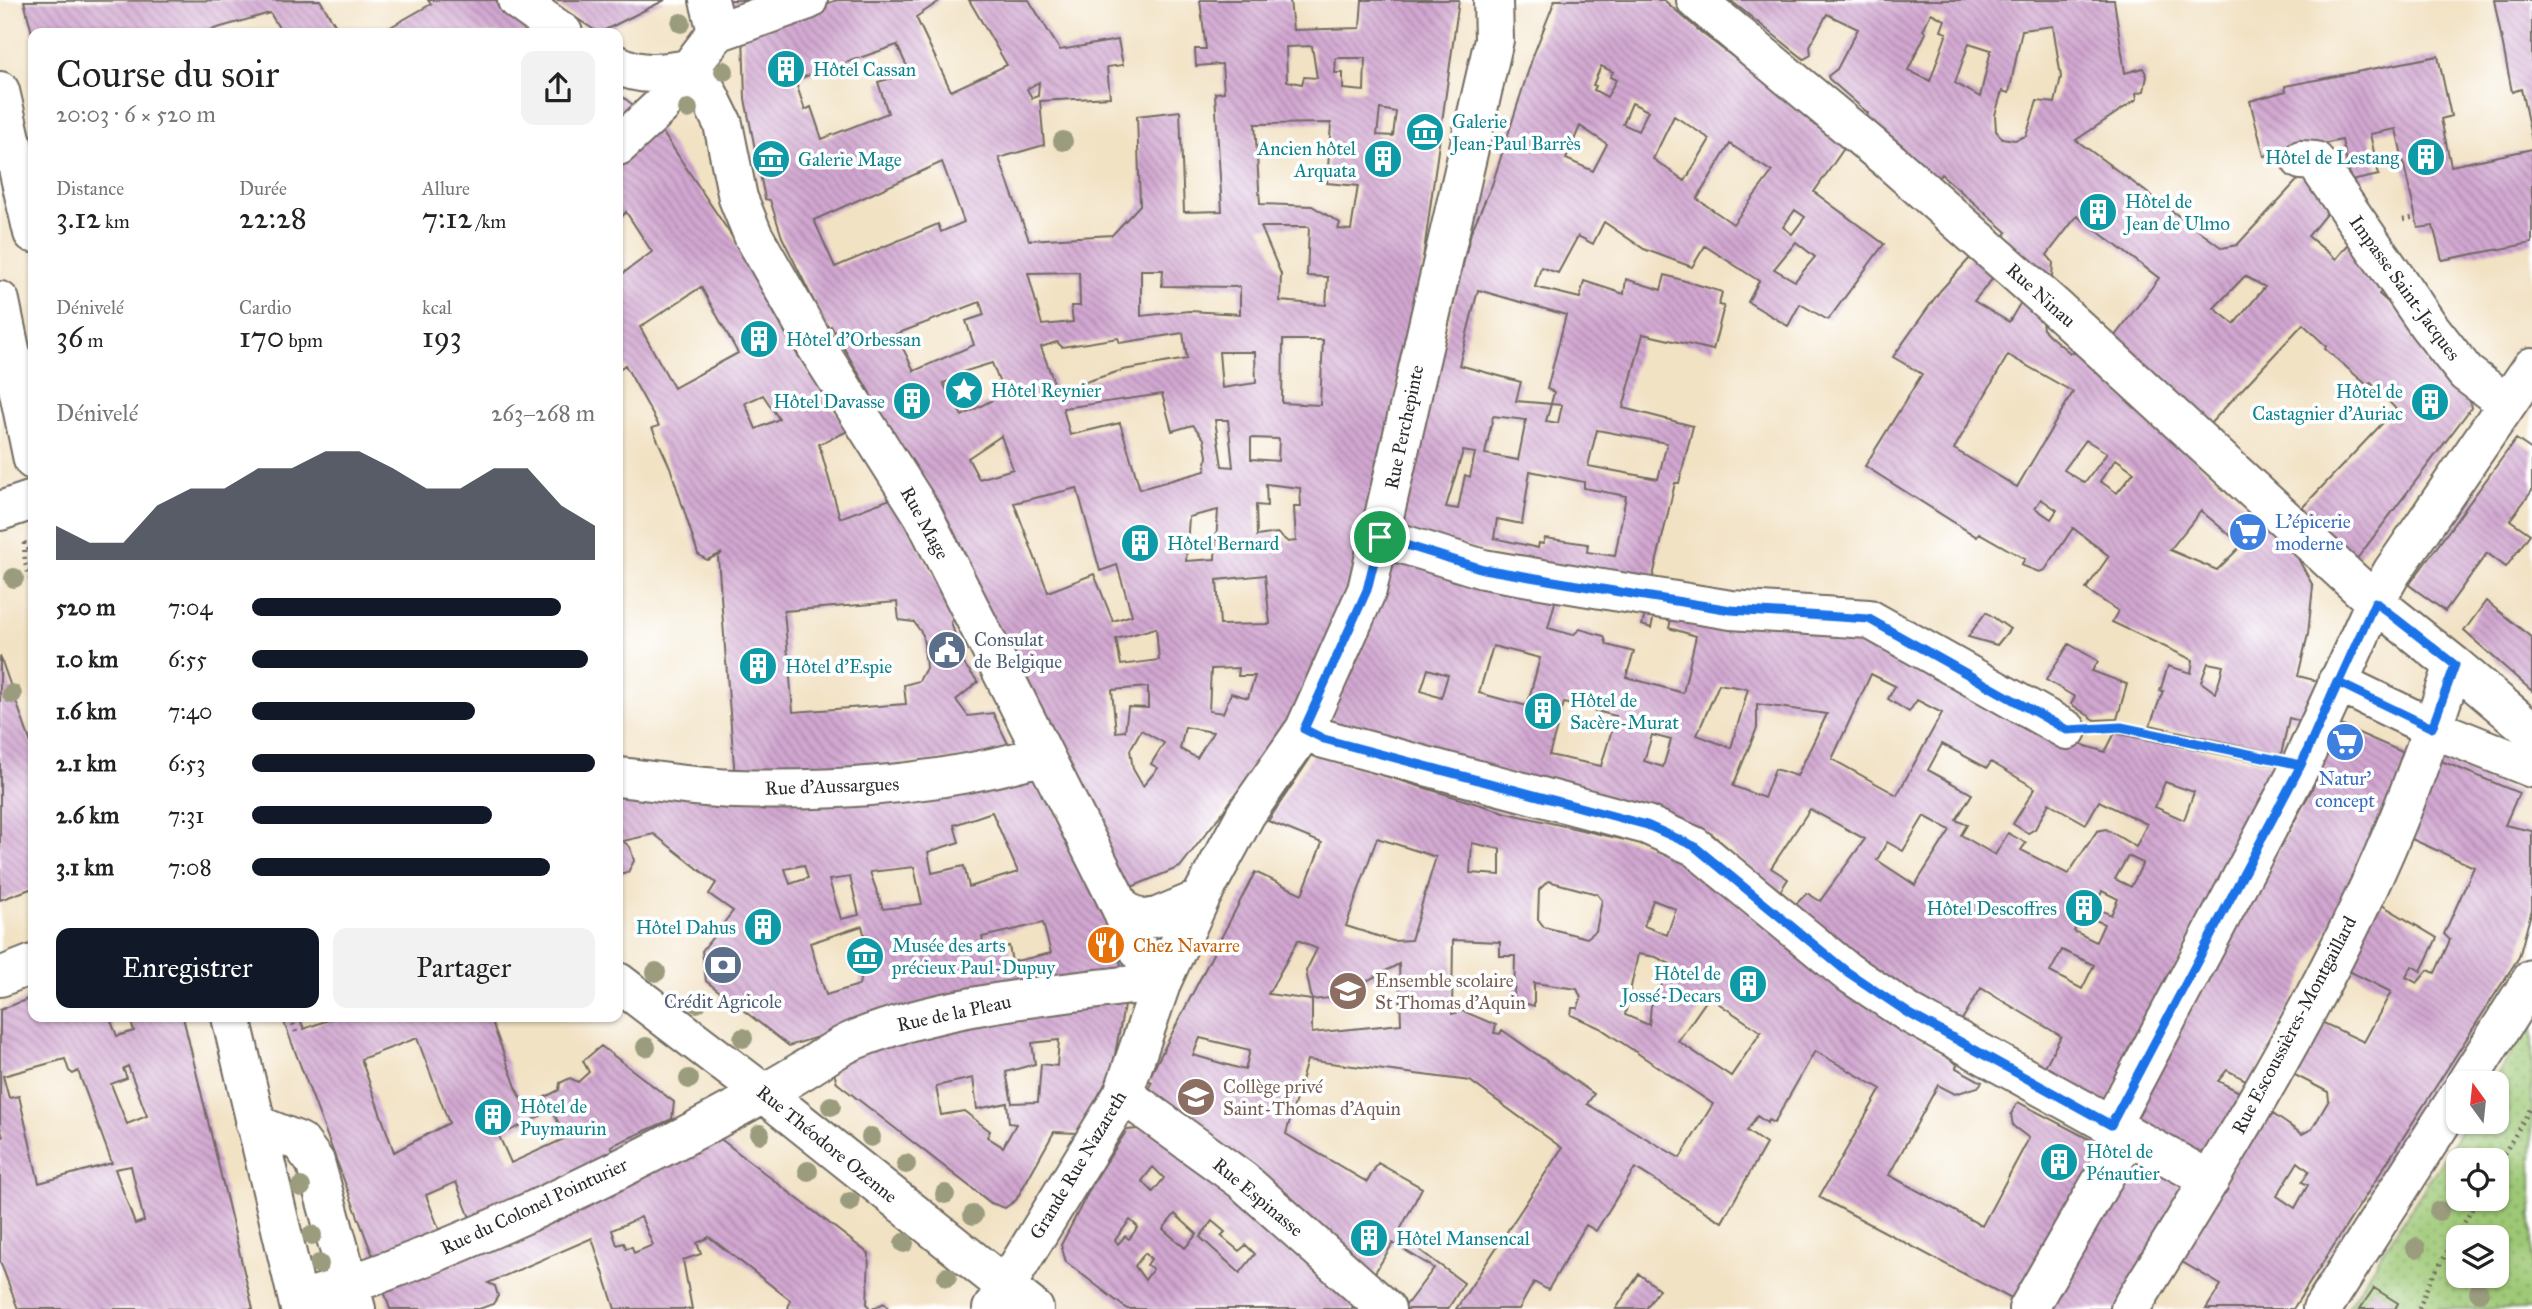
<!DOCTYPE html>
<html lang="fr">
<meta charset="utf-8">
<style>
:root{--surface:#fff;--page:#f2f2f2;--text:#222;--muted:#767676;--accent:#111827}
body{margin:0;font-family:"IM FELL Great Primer",serif;background:var(--page);color:var(--text);height:100vh;display:flex;flex-direction:column;font-size:26px;white-space:nowrap}
*{box-sizing:border-box;margin:0}
p{font-size:23px;color:var(--muted)}
.icon{flex:none;width:38px;height:38px;fill:none;stroke:currentColor;stroke-width:2;stroke-linecap:round;stroke-linejoin:round}
.map{position:relative;flex:1;overflow:hidden}
.panel{position:absolute;left:28px;top:28px;width:595px;height:994px;display:flex;flex-direction:column;background:var(--surface);border-radius:14px;box-shadow:0 2px 5px #0004}
.panel>*{flex:none}
.needle{width:46px;rotate:345deg}
.tools{position:absolute;left:2446px;top:1071px;display:grid;gap:14px}
.tools a{display:grid;place-items:center;width:63px;height:63px;border-radius:14px;background:var(--surface);box-shadow:0 2px 5px #0004;font-size:35px}
.pin{position:absolute;display:grid;place-items:center;width:60px;height:60px;color:#fff;margin:-30px;border:4px solid #fff;border-radius:50%;box-shadow:0 2px 7px #0007}
.round{display:grid;place-items:center;flex:none;width:74px;height:74px;border-radius:14px;background:var(--page)}
.headline{display:flex;align-items:center;justify-content:space-between;height:119px;padding:0 28px}
h1{font-size:38px;font-weight:600;line-height:52px}
.metrics{display:grid;grid-template-columns:repeat(3,1fr);gap:10px;height:119px;padding:7px 28px}
.metrics div{display:grid;align-content:center}
.metrics b{font-size:30px;font-weight:600}
.metrics small{font-size:19px;font-weight:400}
.metrics p{font-size:19px}
.chart{height:196px;padding:14px 28px}
.chart p{display:flex;justify-content:space-between}
.chart svg{width:100%;height:126px;margin-top:7px;fill:var(--accent);opacity:.7}
.action{display:flex;gap:14px;margin-top:auto;padding:14px 28px}
.action a{flex:1;height:80px;border-radius:14px;background:var(--accent);color:#fff;font-size:28px;font-weight:600;line-height:80px;text-align:center}
.action a+a{background:var(--page);color:var(--text)}
ul{padding:0 28px;list-style:none;font-size:23px}
li{display:grid;grid-template-columns:112px 84px 1fr;align-items:center;height:52px}
li i{height:18px;border-radius:9px;background:var(--accent)}
.map>svg:first-child{display:block}
</style>
<div class="map">
<svg width="2532" height="1309" viewBox="0 0 2532 1309">
<defs>
<pattern id="park-dots" width="8" height="8" patternUnits="userSpaceOnUse" patternTransform="scale(1.75)"><rect width="8" height="8" fill="#9dc875"/><path d="M2 2h.1M6 6h.1" fill="none" stroke="#80a360" stroke-width="1.8" stroke-linecap="round"/></pattern>
<pattern id="building-back-hatch" width="6" height="6" patternUnits="userSpaceOnUse" patternTransform="scale(1.75)"><rect width="6" height="6" fill="#d2a7d1"/><path d="M-1 5l2 2M0 0l6 6M5-1l2 2" fill="none" stroke="#ab88aa"/></pattern>
</defs>
<rect width="100%" height="100%" fill="#fff"/>
<filter id="ink" filterUnits="userSpaceOnUse"><feTurbulence type="fractalNoise" baseFrequency=".0143" numOctaves="2"/><feDisplacementMap in="SourceGraphic" scale="14" xChannelSelector="R" yChannelSelector="G"/><feConvolveMatrix kernelMatrix="1 2 1 2 8 2 1 2 1" color-interpolation-filters="sRGB"/></filter>
<filter id="wash" filterUnits="userSpaceOnUse"><feTurbulence type="fractalNoise" baseFrequency=".00686" numOctaves="4" result="noise"/><feDisplacementMap in="SourceGraphic" scale="28" xChannelSelector="R" yChannelSelector="G"/><feGaussianBlur stdDeviation="1.57" result="paint"/><feColorMatrix in="noise" values="0 0 0 0 0 0 0 0 0 0 0 0 0 0 0 0 0 1.4 0 .05"/><feComposite in="paint" operator="in"/></filter>
<g filter="url(#wash)">
<rect width="100%" height="100%" fill="#f2e2c4"/>
<path fill="url(#park-dots)" stroke="#647a50" stroke-width="2" fill-rule="evenodd" d="M2532,1021v288h-186l121,-187h30v-39h-5zM2459,1160h38v39h-38zM2459,1237h38v39h-38z"/>
<g id="blocks">
<path fill="url(#building-back-hatch)" fill-rule="evenodd" d="M320,0l20,33h-58l-12,-20 -70,20h-74l-1,-3 -18,3h-75l-8,-32z
M428,0h69l43,33h-160l51,-29z
M549,0h116l-66,33z
M728,0h44l-40,14z
M837,0h104l-25,17 35,74 56,-26 -38,-65h60l31,50 58,-10 5,25 -16,2 3,30 -70,4 4,44 -45,13 30,82 83,-5 28,-30 -3,-89 43,-5 4,101 38,-1 -7,-118 9,-1 -2,-28 -26,2 -1,-17h11l-6,-49h90l3,30 67,-2 2,-28h97l-39,280 -32,151 -39,154 -30,83 -49,83 -90,116 -58,24 -255,-497 3,-1 -39,-67 -4,2 -45,-91 -12,-37 -5,-1 -20,-100 -2,-65zM897,45l13,28 -32,9 10,31 -66,26 -11,-32 -6,3 -10,-30zM1312,46l5,32 -13,-1 -2,7 -15,-3 -1,-34zM1336,58h29l-1,33 -21,-2v-16h-8zM1039,82l-1,14 -6,2 -5,-9zM1380,109l16,3 -3,24 -16,-1zM1331,123l-4,60 31,3 -7,44 -13,-1 2,-6 -28,-17 -52,-2 -5,-80zM942,162l22,60 -23,10 -3,-8 -103,43 -21,-47zM1261,227h48l-2,49 21,1 -2,28 -46,-4 1,-27zM1141,270h22l-1,16 78,1v27l-51,-3 -48,5zM1079,272l1,34h-9l2,16 -31,3 -14,-52zM980,302l4,13 -18,6 8,24 -60,26 -18,-37zM1183,333l4,26 -64,11 -66,21 -16,-44 16,-5 5,5 56,-9 2,5zM1283,340h40l-3,65 -38,-2zM1219,352h36l1,31 -34,5zM992,363l12,31 -42,22 -19,-33 15,-5 -2,-4zM1162,394l10,37 21,-6 11,14 3,17 -2,15 -65,18 -20,-66 -50,12 -7,-27zM1215,420h13l5,47 -11,-1zM1001,436l12,33 -34,10 -11,-21zM1251,438l28,1 -1,22 -27,-2zM1266,484l34,4 1,19h-7l2,34 -8,1 -11,-9 -20,3 -1,-31 11,1zM1077,488l23,83 17,-6 15,50 -19,6 -19,-47 -46,18 -34,-89zM1218,510l-3,49 -29,2 3,-44zM1265,575l5,49 -50,1 -3,-45zM1156,628l3,32 -38,5 -5,-26zM1239,668l-1,8h17l-7,22 -17,-5 -8,20 -14,-2 2,-42zM1148,687v21l-20,-1 -3,24 -9,1 -4,-42zM1185,727l28,5 -16,26 -17,-9zM1141,730l23,13 -13,21 7,4 -15,18 -10,-17 -3,-19z
M1555,0h109l39,34 144,110 -33,48 70,52 -56,76 -28,-16 -12,22 -40,-24 11,-21 -54,-35 -13,21 -48,-18 -40,-27 -11,22 -15,-8 -20,37 -17,-6 -6,20 45,11 4,-17 40,13 2,-15 35,11 4,-15 57,17 -3,13 5,1 -11,44 -70,-16 -20,74 70,18 -14,57h-4l-24,102 -253,-52 73,-301 21,-47 41,-129zM1601,66l12,6 -3,5 6,3 -9,17 -13,-7 2,-4 -3,-1zM1632,103l16,8 -10,20 -15,-7zM1674,116l36,23 -25,42 -32,-22zM1580,126l27,18 -14,27 -27,-12zM1730,144l42,28 -39,52 -36,-25zM1795,210l10,7 -13,17 -9,-7zM1796,242l19,15 -20,24 -21,-12zM1478,290l88,25 -19,74 7,3 -3,12 11,1 -4,18 -12,-2 5,-17 -35,-3 5,-19 -62,-17zM1493,416l33,4 -8,40 -33,-6zM1597,430l70,13 -9,36 -70,-13zM1463,451l12,2 -5,24 -5,-2 -7,34 -12,-2zM1530,471l54,11v6l42,8 -11,60 -28,-4 1,-8 -43,-6 -2,6 -4,-1 -1,5 -44,-10 3,-19 25,5z
M1730,0h384l11,73 18,-5 4,8 -3,15 -8,2 1,6 -61,41 146,108 15,-3 68,-73 26,36 -23,28 28,23 16,-19 33,46 -6,8 42,38 48,65 2,11 -115,152 -56,-50 96,-101 -25,-26 -4,2 -42,-36 1,-3 -23,-22 -96,103 -96,-86 48,-63 -82,-62 -30,39 6,7 -1,15 -10,2 -42,-36 7,-11 -66,-58 -8,11 -68,-62 3,-10 -39,-34 -1,-3 9,-7 21,-40 -31,-15 -17,32 1,9 -7,4zM1931,13l14,7 -4,11 6,2 -17,48 -22,-11 18,-37 -3,-3zM2053,26l8,51 -6,26 -18,-2 -11,35 -11,4 -13,-2 -6,-7 -1,-16 7,-24 7,2 13,-63zM1969,43l22,7 -11,47 -25,-14zM2245,276l20,11 -31,37 -20,-16z
M2494,0h38v141l-11,-52 -9,3z
M2438,56l13,60 -10,3 10,47 81,-17v94l-90,17 -9,-34 -15,2 -22,-99 -26,5 9,41 -28,6 -9,-41 -78,16 -14,-55 36,-10 -1,-5z
M618,93l19,15 -19,20z
M659,127l74,111 62,113 53,80 -29,13 21,74 53,-20 63,119 -5,5 13,42 14,18 -22,18 12,16 25,-3 20,41 -278,24 -17,-221 4,-4 -15,7 -9,-6 -28,-87 -18,-39 7,-2 -34,-61 -7,5v-93l34,-25 -26,-40 -8,9v-56zM701,287l37,66 -64,35 -34,-61zM763,395l16,24 -23,10 -11,-26zM897,602l2,18 15,2 9,13 3,33 -7,13 -15,4 2,19 -113,8 -9,-101z
M1971,257l23,20 -20,24 35,21 12,-20 21,19 1,8 7,7 20,17h9l215,198 19,35 -5,48 -10,42 20,5 -18,40 -11,-3 -8,37 -131,-30 13,-34h-3l8,-25 23,7 2,-13 -81,-38 6,-11 -32,-22 23,-33 -36,-28 -28,42 -6,2 -18,-7 4,-6 -46,-26 -2,4 -112,-71 57,-92 -29,-17 47,-66zM2008,355l65,37 -56,95 -63,-38zM2086,440l21,13 -22,30 -21,-13zM2116,459l18,13 -17,21 -17,-12zM2041,499l16,11 -6,9 -16,-11zM2201,511l41,34 -25,25 -47,-20zM2208,663l15,3 -7,27 -15,-11z
M2516,439l16,11v41l-22,29 20,14 -24,33 -19,-14 -42,58 -36,-26z
M1394,547l164,44 -10,37 25,7 7,-6 24,7 3,9 27,7 -8,25 57,16 13,-57 -27,-8 4,-18 194,16 197,113 41,13 10,-19 164,33 -173,339 -64,-33 19,-36 -80,-48 -21,35 -52,-25 -114,-92 13,-13 13,8 45,-62 -55,-30 -39,59 17,11 -9,14 -67,-59 -41,-16 -343,-93 43,-95 -4,-2zM1493,646l47,12 -13,48 -48,-13zM1428,669l20,6 -7,23 -20,-7zM1871,674l24,12 -7,13 21,13 8,-12 25,13 -45,82 -65,-36zM1719,684l29,5 -17,59 -34,-13zM1564,703l52,13 -15,50 -52,-11zM1757,704l70,10 -30,62 -22,-7 -11,29 -31,-12 24,-58zM1652,735l19,5 -8,27 -19,-6zM1942,744l45,24 4,-6 44,26 -22,36 15,9 7,-4 14,-26 37,21 13,-23 48,23 -11,23 -30,-18 -9,2 -29,43 -47,-24 5,-7 -18,-10 -13,22 -34,-20 6,-10 -11,-5 16,-26 -44,-24zM2165,782l29,10 -10,28 -29,-13zM1924,816l26,14 -35,55 -38,-25 10,-18 16,9zM2128,856l15,7 -12,24 -16,-8zM2102,891l16,8 -7,16 -26,-12 6,-11 9,4zM2081,913l23,11 -8,18 -22,-11zM2062,950l32,15 -12,24 -32,-17z
M2486,601l46,37v53l-68,-60z
M1648,604l8,3 -5,21 -9,-3z
M1986,612l24,17 -13,16 -29,-8z
M2069,644l29,17 -6,10 35,13 -10,35 -22,1 -24,-16 4,-7 -29,-17z
M0,656l33,93v139l-33,12z
M2336,723l73,32 -12,35 -146,293 -24,-13 -9,11 27,14 -41,66 -74,-42 182,-330z
M1313,754l194,59 136,31 51,23 128,105 135,92 -1,4 26,14 -4,5 -23,7 -17,-9 -49,90 93,51 47,-88 -16,-12 -2,-12 7,-12 90,47 -89,154 -200,-106 62,-108 -66,-38 -41,72 -6,-3 -1,3 -10,-7 -10,15 19,13 -44,78 -87,-54 -39,63 -10,-6 -38,65 -14,-8 -15,27h-63l106,-161 -92,-67 -163,-21 -21,74 81,48 11,-19 44,25 -24,46 66,49 -16,26h-45l31,-41 -41,-25 -22,36 -216,-180v-6l-6,-6 3,-5 -4,-2 107,-208 47,22 20,-51 -54,-22zM1377,838l59,19 -25,83 -18,1 -47,-15zM1472,843l28,6v26l-30,-2zM1548,881l49,13 5,6 -6,31 -9,7 -43,-11 -6,-8 1,-29zM1653,900l23,9 -9,26 -23,-9zM1298,940l19,9 -11,22 6,29 27,-3 -4,-20 26,7 38,-20 2,60 -89,9v-33l-44,-6zM1453,940l47,2v14h15l-1,44 20,6v-23l43,6 4,8 -3,11h-6l-1,7 29,13 113,76 -33,54 -93,-54 7,-10 -92,-64 -2,4 -6,-1 2,-8 -33,-14 -11,3zM1638,954l18,3 16,8 -21,41 -2,19 -24,-10zM1709,997l52,35 -30,44 -53,-35zM1200,1038l50,12 -5,20 -52,-15z
M2439,760l80,33 -14,32 27,6v78l-13,48 -226,352h-87l15,-24 -44,-26 90,-149 35,24 10,-5 17,-29 -1,-8 -39,-20 24,-54 51,24 27,-50 -50,-25 34,-66 62,37 -16,33 -9,-5 -6,11 11,6 11,-13 7,3 15,-33 -6,-6 30,-67 -69,-31zM2298,1162l11,9 -7,11 6,3 -13,23 -18,-12z
M1033,770l74,138 15,62 -196,33 -137,43 -83,-65 -4,-30 31,-40 -24,-17 7,-11 -62,-49 -31,7 7,6 4,14 -6,11 -10,2v-86l281,15zM992,812l26,60 -49,15 -5,-21 -32,7 -4,-21 31,-10 -5,-17zM804,865l4,13 -18,6 -5,-15zM914,867l8,37 -39,5 -13,-37zM850,877l9,38 -18,4 -12,-39zM1043,923l8,30 -39,9 -3,-16 -24,5 -3,-14zM862,926l12,46 -13,3 -2,10 -33,10 -16,-52z
M33,997v20h83l-6,2 7,17 17,-5 -5,-14h54l70,292h-235l-18,-48v-123l3,-1 -3,-10v-117zM65,1059l4,12 4,3 5,-3 34,92 -73,20 -20,-87 -10,2 -6,-22zM128,1066l19,50 -20,8 -16,-40 16,-6 -4,-9zM131,1166l13,55 -9,3 -20,-55z
M1122,1000l2,6 -12,65 -34,62 -24,-1 -38,68 -11,8 -14,-5 -154,-120 -5,-17 67,-31zM1059,1040l-2,26 -16,-2 -3,38 -26,1 -6,-31 29,-8 -3,-21zM973,1078l4,31 30,-6 2,20 7,1 -13,23 -16,-10 3,-6 -26,-20 -23,4 -5,-29z
M282,1017h17l5,12 32,-12h154l34,91 35,-18 1,-7 10,-5 8,4 11,-10 -6,-11 18,-15 73,56 -2,17 -61,27 6,11 -145,66 -16,-41 -30,13 16,42 -65,30zM417,1038l32,85 -55,29 -33,-93zM552,1110l14,28 -55,25 -12,-27z
M1149,1128l151,126 57,55h-230l-61,-47 -5,-17 32,-62 34,-53zM1153,1167l11,11 -11,14 -11,-11zM1175,1214l22,20 -12,14 -22,-19zM1130,1220l8,7 -9,12 -4,-3 -7,8 -3,-4zM1212,1221l13,11 -4,4 18,15 7,-6 9,9 -15,19 -40,-36zM1145,1253l6,6 -4,6 6,4 -8,11 -10,-14z
M718,1137l151,117 -2,50 3,5h-82l2,-9 -81,-63 -12,6 4,11 -18,6 9,49h-77l-23,-71 -104,45 7,3 3,10 -5,8 -14,5h-89l-8,-24zM641,1217l12,28 -19,8 -2,-6 -6,1 -2,-5 -7,2 -5,-15z
M2133,1149l57,34 -75,126h-74z
M1639,1274l20,15 -13,20h-30z
M2374,1288l24,15 -3,6h-35z
M884,1303l5,6h-17z"/>
</g>
</g>
<g filter="url(#ink)">
<use href="#blocks" fill-opacity="0" stroke="#716b61" stroke-width="2"/>
<g fill="none" stroke-linecap="round" stroke-linejoin="round">
<defs>
<path id="minor" d="M517,0l46,33
M709,0l8,32
M1696,0l195,162 166,147 318,293 17,-30 140,-205
M717,32l91,-32
M618,65c24,12 45,8 71,4
M689,69l15,16 19,39 15,74 15,37 63,111 107,169 198,393c11,27 19,52 41,73
M0,91l33,142
M618,146l43,-40 56,-74
M2301,160l14,1 113,164 38,48 40,30
M0,301l33,159
M0,511l33,-11
M1380,537l103,32 100,17 148,24 138,9 198,111
M2454,665l78,66
M2337,682l95,46 100,40
M1305,729l19,10 323,86 47,21 152,125 64,43 300,166
M618,777c39,4 78,11 117,12 103,3 209,-5 308,-34
M1121,908l20,12 16,-3 43,-18
M0,977l33,-13
M618,982l144,110 272,217
M231,1017l69,292
M2466,1083l66,-104
M1123,1094l119,86 144,129
M255,1124l45,18 15,20 41,147
M2111,1125l190,-360 74,-163 79,63c-19,55 -37,111 -60,165 -70,167 -168,325 -264,479
M298,1301c136,-41 272,-105 398,-171 35,-19 72,-38 106,-59 19,-11 34,-24 55,-32 96,-38 203,-44 305,-58
M992,1309l131,-215 39,-113 38,-82 46,-85 59,-85 62,-139 127,-550 -1,-40
M2028,1309l100,-174
M2322,1309l137,-214"/>
</defs>
<use href="#minor" stroke="#716b61" stroke-width="42"/>
<path stroke="#716b61" stroke-width="4.5" stroke-dasharray="2 5" stroke-linecap="butt" d="M2403,220l12,-3
M24,542l9,14
M24,543l1,20 8,24
M2106,728l15,-1 141,30
M291,1017l5,15
M2497,1166l35,-60
M2419,1309l9,-24 50,-86"/>
<use href="#minor" stroke="#fff" stroke-width="38"/>
</g>
<g fill="#9b9c7e">
<circle cx="681" cy="23" r="10"/>
<circle cx="724" cy="71" r="10"/>
<circle cx="688" cy="109" r="10"/>
<circle cx="1063" cy="141" r="10"/>
<circle cx="14" cy="578" r="10"/>
<circle cx="12" cy="694" r="10"/>
<circle cx="656" cy="972" r="10"/>
<circle cx="697" cy="1003" r="10"/>
<circle cx="743" cy="1038" r="10"/>
<circle cx="646" cy="1047" r="10"/>
<circle cx="689" cy="1079" r="10"/>
<circle cx="831" cy="1106" r="10"/>
<circle cx="760" cy="1134" r="10"/>
<circle cx="871" cy="1137" r="10"/>
<circle cx="906" cy="1164" r="10"/>
<circle cx="808" cy="1171" r="10"/>
<circle cx="301" cy="1187" r="10"/>
<circle cx="945" cy="1194" r="10"/>
<circle cx="850" cy="1202" r="10"/>
<circle cx="2439" cy="1211" r="10"/>
<circle cx="973" cy="1215" r="10"/>
<circle cx="312" cy="1235" r="10"/>
<circle cx="904" cy="1243" r="10"/>
<circle cx="2416" cy="1248" r="10"/>
<circle cx="319" cy="1264" r="10"/>
<circle cx="947" cy="1277" r="10"/>
<circle cx="2479" cy="1292" r="10"/>
</g>
</g>
<g fill="none" stroke-linecap="round" stroke-linejoin="round" filter="url(#ink)">
<defs>
<path id="route" d="M1380,537l-13,53 -63,139 20,10 323,86 47,21 152,125 64,43 201,111 190,-360 74,-163 80,63 -23,63 -95,-46 -36,83 -180,-38 -54,3 -198,-111 -138,-9 -148,-24 -100,-17 -103,-32"/>
</defs>
<use href="#route" stroke="#fff" stroke-width="14"/>
<use href="#route" stroke="#1a73e8" stroke-width="9"/>
</g>
<defs>
<symbol id="building-disc" viewBox="-11 -11 22 22"><circle r="9.5" fill="#0f9aa8" stroke="#fff"/><path d="M-4-6H4V6H1V3H-1V6H-4ZM-2.5-4.3h1.7v1.8h-1.7ZM.8-4.3h1.7v1.8H.8ZM-2.5-1h1.7V.8h-1.7ZM.8-1h1.7V.8H.8Z" fill="#fff"/></symbol>
<symbol id="museum-disc" viewBox="-11 -11 22 22"><circle r="9.5" fill="#0f9aa8" stroke="#fff"/><path d="M0-6L6-3V-2H-6V-3ZM-5-1h2V3h-2ZM-1-1h2V3h-2ZM3-1h2V3H3ZM-6 4H6V6H-6Z" fill="#fff"/></symbol>
<symbol id="sight-disc" viewBox="-11 -11 22 22"><circle r="9.5" fill="#0f9aa8" stroke="#fff"/><path d="M0-6L1.8-2.2L6-1.7L2.9 1.2L3.7 5.4L0 3.3L-3.7 5.4L-2.9 1.2L-6-1.7L-1.8-2.2Z" fill="#fff"/></symbol>
<symbol id="supermarket-disc" viewBox="-11 -11 22 22"><circle r="9.5" fill="#3f7fe0" stroke="#fff"/><path d="M-6-5.5h2.5l.6 2H6L4.5 2H-2.5L-4.4-4H-6ZM-1.5 3.2a1.3 1.3 0 1 0 .1 0ZM3 3.2a1.3 1.3 0 1 0 .1 0Z" fill="#fff"/></symbol>
<symbol id="civic-disc" viewBox="-11 -11 22 22"><circle r="9.5" fill="#5c6f8a" stroke="#fff"/><path d="M-.6-6.5H3V-4.5H.6V-3L4-1V1h2V6H-6V1h2V-1L-.6-3ZM-1.2 2.5V6h2.4V2.5Z" fill="#fff"/></symbol>
<symbol id="restaurant-disc" viewBox="-11 -11 22 22"><circle r="9.5" fill="#e8710a" stroke="#fff"/><path d="M-5-6h1v4h1v-4h1v4h1v-4h1v5L-1.5 .5V6h-2V.5L-5-1ZM5-6V6H3V1.5H1.5Q1.5-4 5-6Z" fill="#fff"/></symbol>
<symbol id="bank-disc" viewBox="-11 -11 22 22"><circle r="9.5" fill="#5c6f8a" stroke="#fff"/><path d="M-6-4H6V4H-6ZM0-2.3a2.3 2.3 0 1 0 0 4.6a2.3 2.3 0 1 0 0-4.6Z" fill="#fff"/></symbol>
<symbol id="school-disc" viewBox="-11 -11 22 22"><circle r="9.5" fill="#8d6e63" stroke="#fff"/><path d="M0-5L7-2L0 1L-7-2ZM-4 1L0 2.5L4 1V4Q0 6-4 4Z" fill="#fff"/></symbol>
</defs>
<g fill-rule="evenodd">
<use href="#building-disc" x="764" y="47" width="44" height="44"/>
<use href="#museum-disc" x="1403" y="110" width="44" height="44"/>
<use href="#building-disc" x="2404" y="135" width="44" height="44"/>
<use href="#museum-disc" x="749" y="137" width="44" height="44"/>
<use href="#building-disc" x="1361" y="137" width="44" height="44"/>
<use href="#building-disc" x="2076" y="190" width="44" height="44"/>
<use href="#building-disc" x="737" y="317" width="44" height="44"/>
<use href="#sight-disc" x="942" y="368" width="44" height="44"/>
<use href="#building-disc" x="890" y="379" width="44" height="44"/>
<use href="#building-disc" x="2408" y="380" width="44" height="44"/>
<use href="#supermarket-disc" x="2226" y="510" width="44" height="44"/>
<use href="#building-disc" x="1118" y="521" width="44" height="44"/>
<use href="#civic-disc" x="925" y="628" width="44" height="44"/>
<use href="#building-disc" x="736" y="644" width="44" height="44"/>
<use href="#building-disc" x="1521" y="689" width="44" height="44"/>
<use href="#supermarket-disc" x="2323" y="720" width="44" height="44"/>
<use href="#building-disc" x="2062" y="886" width="44" height="44"/>
<use href="#building-disc" x="741" y="905" width="44" height="44"/>
<use href="#restaurant-disc" x="1084" y="923" width="44" height="44"/>
<use href="#museum-disc" x="843" y="934" width="44" height="44"/>
<use href="#bank-disc" x="701" y="943" width="44" height="44"/>
<use href="#building-disc" x="1726" y="962" width="44" height="44"/>
<use href="#school-disc" x="1326" y="969" width="44" height="44"/>
<use href="#school-disc" x="1174" y="1075" width="44" height="44"/>
<use href="#building-disc" x="471" y="1095" width="44" height="44"/>
<use href="#building-disc" x="2037" y="1140" width="44" height="44"/>
<use href="#building-disc" x="1347" y="1216" width="44" height="44"/>
</g>
<g text-anchor="middle" dominant-baseline="central" stroke-width="7" stroke-linejoin="round" paint-order="stroke">
<g font-size="19" fill="#0d838f" stroke="#fff" text-anchor="start">
<text x="813" y="69">Hôtel Cassan</text>
<text x="1452" y="121">Galerie<tspan x="1452" dy="22">Jean-Paul Barrès</tspan></text>
<text x="1356" y="148" text-anchor="end">Ancien hôtel<tspan x="1356" dy="22">Arquata</tspan></text>
<text x="2399" y="157" text-anchor="end">Hôtel de Lestang</text>
<text x="798" y="159">Galerie Mage</text>
<text x="2125" y="201">Hôtel de<tspan x="2125" dy="22">Jean de Ulmo</tspan></text>
<text x="786" y="339">Hôtel d'Orbessan</text>
<text x="991" y="390">Hôtel Reynier</text>
<text x="2403" y="391" text-anchor="end">Hôtel de<tspan x="2403" dy="22">Castagnier d'Auriac</tspan></text>
<text x="885" y="401" text-anchor="end">Hôtel Davasse</text>
<text x="1167" y="543">Hôtel Bernard</text>
<text x="785" y="666">Hôtel d'Espie</text>
<text x="1570" y="700">Hôtel de<tspan x="1570" dy="22">Sacère-Murat</tspan></text>
<text x="2057" y="908" text-anchor="end">Hôtel Descoffres</text>
<text x="736" y="927" text-anchor="end">Hôtel Dahus</text>
<text x="892" y="945">Musée des arts<tspan x="892" dy="22">précieux Paul-Dupuy</tspan></text>
<text x="1721" y="973" text-anchor="end">Hôtel de<tspan x="1721" dy="22">Jossé-Decars</tspan></text>
<text x="520" y="1106">Hôtel de<tspan x="520" dy="22">Puymaurin</tspan></text>
<text x="2086" y="1151">Hôtel de<tspan x="2086" dy="22">Pénautier</tspan></text>
<text x="1396" y="1238">Hôtel Mansencal</text>
</g>
<g font-size="19" fill="#2b2b2b" stroke="#fff">
<text transform="translate(2405 288) rotate(54)">Impasse Saint-Jacques</text>
<text transform="translate(2041 295) rotate(42)">Rue Ninau</text>
<text transform="translate(1404 427) rotate(-78)">Rue Perchepinte</text>
<text transform="translate(925 523) rotate(61)">Rue Mage</text>
<text transform="translate(832 786) rotate(-2)">Rue d'Aussargues</text>
<text transform="translate(954 1013) rotate(-12)">Rue de la Pleau</text>
<text transform="translate(2294 1025) rotate(-62)">Rue Escoussières-Montgaillard</text>
<text transform="translate(827 1144) rotate(39)">Rue Théodore Ozenne</text>
<text transform="translate(1078 1165) rotate(-59)">Grande Rue Nazareth</text>
<text transform="translate(1258 1197) rotate(40)">Rue Espinasse</text>
<text transform="translate(534 1206) rotate(-25)">Rue du Colonel Pointurier</text>
</g>
<g font-size="19" fill="#366cbe" stroke="#fff" text-anchor="start">
<text x="2275" y="521">L'épicerie<tspan x="2275" dy="22">moderne</tspan></text>
<text x="2345" y="778" text-anchor="middle">Natur'<tspan x="2345" dy="22">concept</tspan></text>
</g>
<g font-size="19" fill="#4e5e75" stroke="#fff" text-anchor="start">
<text x="974" y="639">Consulat<tspan x="974" dy="22">de Belgique</tspan></text>
<text x="723" y="1001" text-anchor="middle">Crédit Agricole</text>
</g>
<g font-size="19" fill="#c56008" stroke="#fff" text-anchor="start">
<text x="1133" y="945">Chez Navarre</text>
</g>
<g font-size="19" fill="#785e54" stroke="#fff" text-anchor="start">
<text x="1375" y="980">Ensemble scolaire<tspan x="1375" dy="22">St Thomas d'Aquin</tspan></text>
<text x="1223" y="1086">Collège privé<tspan x="1223" dy="22">Saint-Thomas d'Aquin</tspan></text>
</g>
</g>
</svg>
<div class="tools">
<a><svg class="needle" viewBox="-14 -14 28 28"><path d="M0-13l5 13h-10z" fill="#e53935"/><path d="M0 13l5-13h-10z" fill="#767676"/></svg></a>
<a><svg class="icon" aria-label="locate" viewBox="0 0 24 24"><circle cx="12" cy="12" r="6"/><path d="M12 2v4M12 18v4M2 12h4M18 12h4"/></svg></a>
<a><svg class="icon" aria-label="layers" viewBox="0 0 24 24"><path d="M12 4l9 5-9 5-9-5zM3 14l9 5 9-5"/></svg></a>
</div>
<div class="pin" style="left:1380px;top:537px;background:#1e9e55"><svg class="icon" aria-label="arrive" viewBox="0 0 24 24"><path d="M6 21V4h12l-3 4 3 4H6"/></svg></div>
<section class="panel">
<div class="headline"><div><h1>Course du soir</h1><p>20:03 · 6 × 520 m</p></div><a class="round"><svg class="icon" aria-label="share" viewBox="0 0 24 24"><path d="M12 15V3M7 8l5-5 5 5M5 13v7h14v-7"/></svg></a></div>
<div class="metrics">
<div><p>Distance</p><b>3.12<small> km</small></b></div>
<div><p>Durée</p><b>22:28</b></div>
<div><p>Allure</p><b>7:12<small> /km</small></b></div>
</div>
<div class="metrics">
<div><p>Dénivelé</p><b>36<small> m</small></b></div>
<div><p>Cardio</p><b>170<small> bpm</small></b></div>
<div><p>kcal</p><b>193</b></div>
</div>
<div class="chart"><p><span>Dénivelé</span>263–268 m</p>
<svg viewBox="0 0 160 44" preserveAspectRatio="none"><path d="M0 44V32L10 38L20 38L30 25L40 19L50 19L60 12L70 12L80 6L90 6L100 12L110 19L120 19L130 12L140 12L150 25L160 32V44z"/></svg>
</div>
<ul>
<li><b>520 m</b>7:04<i style="width:90%"></i></li>
<li><b>1.0 km</b>6:55<i style="width:98%"></i></li>
<li><b>1.6 km</b>7:40<i style="width:65%"></i></li>
<li><b>2.1 km</b>6:53<i style="width:100%"></i></li>
<li><b>2.6 km</b>7:31<i style="width:70%"></i></li>
<li><b>3.1 km</b>7:08<i style="width:87%"></i></li>
</ul>
<div class="action"><a>Enregistrer</a><a>Partager</a></div>
</section>
</div>
